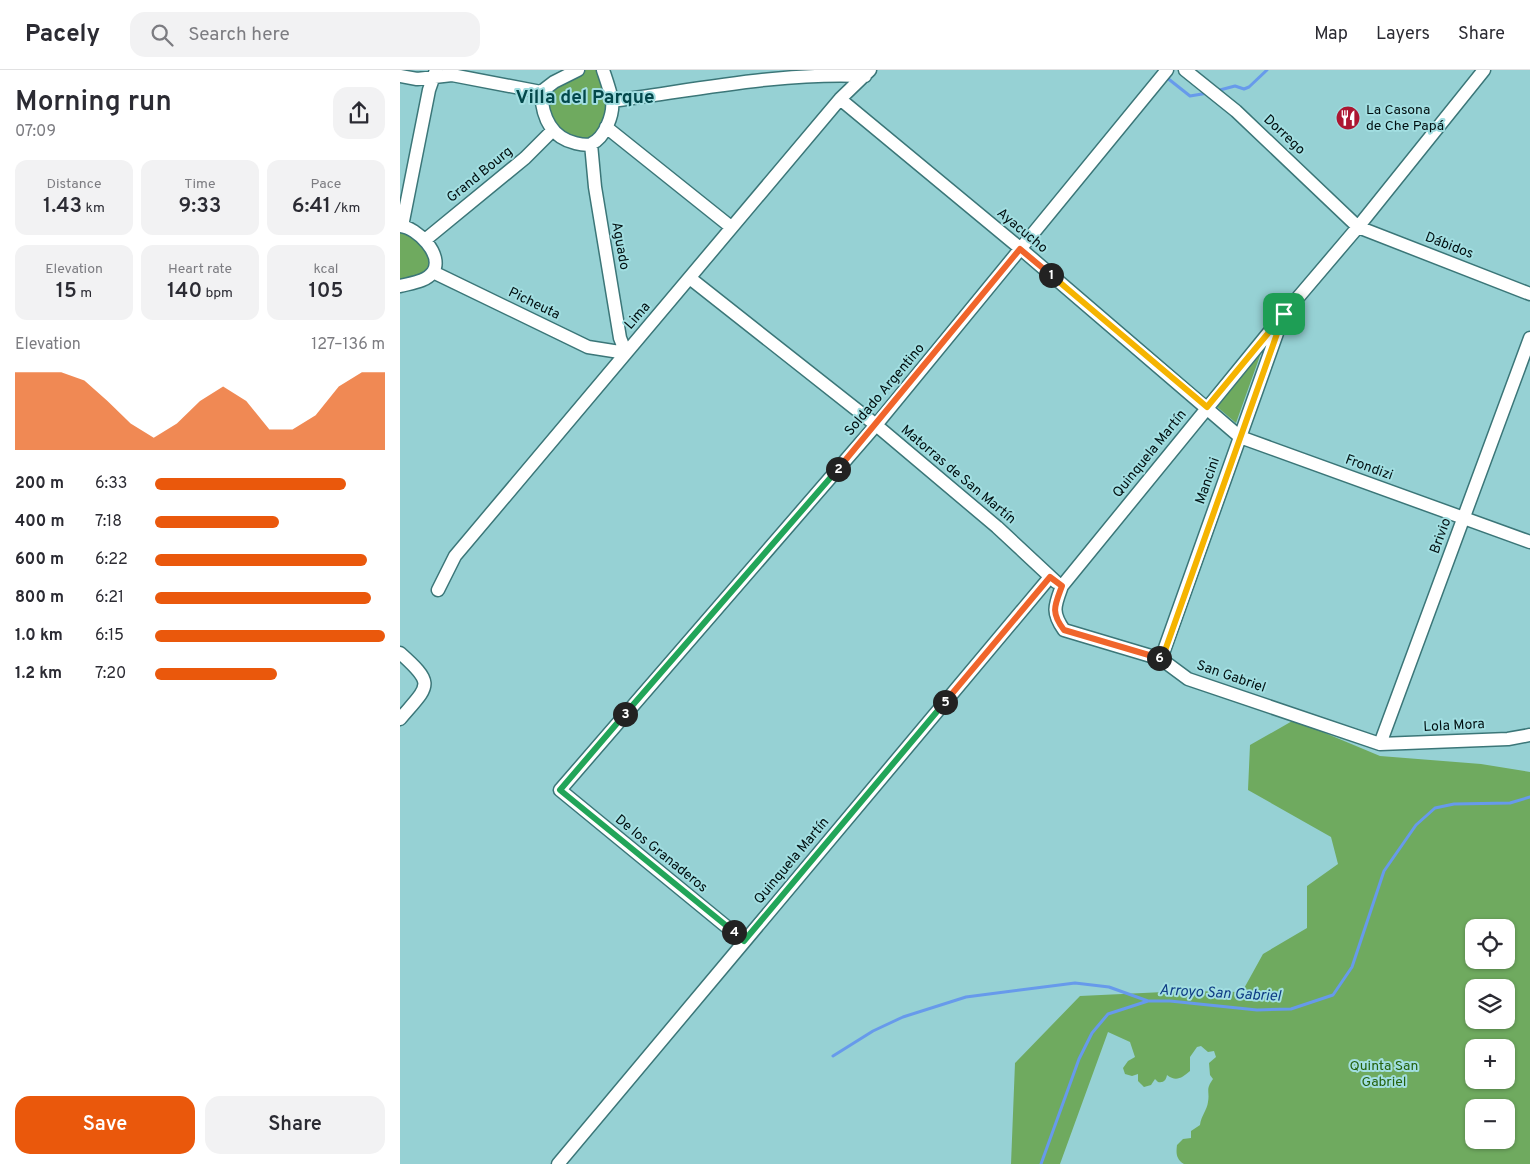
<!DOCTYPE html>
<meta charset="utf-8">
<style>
:root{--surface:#fff;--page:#f2f2f3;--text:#2b2b33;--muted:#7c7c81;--line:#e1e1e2;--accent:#ea580c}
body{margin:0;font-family:Overpass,sans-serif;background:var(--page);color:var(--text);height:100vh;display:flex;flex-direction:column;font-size:19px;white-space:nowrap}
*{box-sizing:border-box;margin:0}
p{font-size:16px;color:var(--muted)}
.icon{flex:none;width:28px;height:28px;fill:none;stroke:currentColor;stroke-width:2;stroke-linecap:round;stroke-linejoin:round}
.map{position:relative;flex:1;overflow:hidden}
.details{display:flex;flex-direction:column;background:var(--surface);width:400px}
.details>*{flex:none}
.tools{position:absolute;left:1065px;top:849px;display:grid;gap:10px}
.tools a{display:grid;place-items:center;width:50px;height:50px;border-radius:10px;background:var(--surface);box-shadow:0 1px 4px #0004;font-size:25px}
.pin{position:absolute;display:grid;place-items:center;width:42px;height:42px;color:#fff;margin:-21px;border-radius:10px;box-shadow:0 2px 8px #0006}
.km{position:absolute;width:25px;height:25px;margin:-12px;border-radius:50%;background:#222;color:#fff;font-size:14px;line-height:25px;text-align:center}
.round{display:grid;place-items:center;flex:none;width:52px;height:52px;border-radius:15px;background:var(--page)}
.head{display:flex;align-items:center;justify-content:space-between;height:85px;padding:0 15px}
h1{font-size:28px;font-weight:600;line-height:38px}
.figures{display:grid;grid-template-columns:repeat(3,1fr);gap:8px;height:85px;padding:5px 15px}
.figures div{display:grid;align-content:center;border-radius:12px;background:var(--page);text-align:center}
.figures b{font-size:21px;font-weight:600}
.figures small{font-size:14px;font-weight:400}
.figures p{font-size:14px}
.chart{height:140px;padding:10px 15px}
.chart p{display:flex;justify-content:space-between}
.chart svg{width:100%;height:90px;margin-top:5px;fill:var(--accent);opacity:.7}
.cta{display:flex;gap:10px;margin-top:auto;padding:10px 15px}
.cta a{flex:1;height:58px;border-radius:15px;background:var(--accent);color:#fff;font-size:20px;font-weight:600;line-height:58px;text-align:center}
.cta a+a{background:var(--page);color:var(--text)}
ul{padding:0 15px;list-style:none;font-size:16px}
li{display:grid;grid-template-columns:80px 60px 1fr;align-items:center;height:38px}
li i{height:12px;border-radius:6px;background:var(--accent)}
header{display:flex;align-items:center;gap:30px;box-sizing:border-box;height:70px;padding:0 25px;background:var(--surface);border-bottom:1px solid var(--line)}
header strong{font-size:24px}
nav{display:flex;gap:28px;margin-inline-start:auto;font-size:18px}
.search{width:350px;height:45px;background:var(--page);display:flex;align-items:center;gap:12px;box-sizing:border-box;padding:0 18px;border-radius:15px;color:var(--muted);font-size:19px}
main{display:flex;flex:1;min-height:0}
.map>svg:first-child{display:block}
</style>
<header>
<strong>Pacely</strong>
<div class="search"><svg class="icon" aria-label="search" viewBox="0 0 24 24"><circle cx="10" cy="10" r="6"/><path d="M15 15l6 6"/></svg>Search here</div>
<nav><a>Map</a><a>Layers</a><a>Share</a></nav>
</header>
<main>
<section class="details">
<div class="head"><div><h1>Morning run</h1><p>07:09</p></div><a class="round"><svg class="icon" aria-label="share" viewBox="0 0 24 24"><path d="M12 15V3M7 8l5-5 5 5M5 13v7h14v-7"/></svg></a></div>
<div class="figures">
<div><p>Distance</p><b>1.43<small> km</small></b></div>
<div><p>Time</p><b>9:33</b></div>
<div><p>Pace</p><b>6:41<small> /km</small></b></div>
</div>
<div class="figures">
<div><p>Elevation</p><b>15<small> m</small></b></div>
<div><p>Heart rate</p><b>140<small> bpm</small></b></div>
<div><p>kcal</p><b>105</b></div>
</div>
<div class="chart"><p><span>Elevation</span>127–136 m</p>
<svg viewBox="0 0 160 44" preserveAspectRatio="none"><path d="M0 44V6L10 6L20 6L30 10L40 20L50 31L60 38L70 31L80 20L90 13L100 20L110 34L120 34L130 27L140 13L150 6L160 6V44z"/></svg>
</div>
<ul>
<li><b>200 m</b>6:33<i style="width:83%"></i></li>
<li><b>400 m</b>7:18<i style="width:54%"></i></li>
<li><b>600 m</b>6:22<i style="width:92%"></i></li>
<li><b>800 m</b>6:21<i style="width:94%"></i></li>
<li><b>1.0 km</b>6:15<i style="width:100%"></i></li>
<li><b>1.2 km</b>7:20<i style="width:53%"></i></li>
</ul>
<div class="cta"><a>Save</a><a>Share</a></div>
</section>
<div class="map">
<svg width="1130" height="1094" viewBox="0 0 1130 1094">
<rect width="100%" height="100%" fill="#96d1d4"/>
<path fill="#6faa5f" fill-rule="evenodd" d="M186,0h13c9,27 16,51 -11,69 -22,-3 -37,-10 -40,-34 -1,-5 -2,-10 1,-15 5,-8 28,-16 37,-20z
M0,160c15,6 38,25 25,43l-25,10z
M861,283l-25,70 -20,-17z
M894,650l86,36 101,8 49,8v392h-346c-8,-5 -8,-11 -7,-19l6,-6 8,-1v-7l9,-6c1,-9 7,-15 8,-23 2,-11 -3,-12 5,-23l-3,-4 -1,-12 7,-6 -2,-6 -6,1 -7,-6 -4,1 -7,10v14c-8,7 -14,11 -23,4 -1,5 -3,8 -9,7l-3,-3 -4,6 -7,2 -6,-6v-7l-6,2 -7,-2 -2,-6 5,-7 7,-4 -5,-15 -22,-10 -48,132h-49l4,-101 65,-67 105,-5 57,1 21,-38 44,-26v-42l31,-22 -7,-27 -83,-47 2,-45zM1074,858h32v32h-32zM1074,918h32v32h-32zM1074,978h32v32h-32zM1074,1038h32v32h-32z"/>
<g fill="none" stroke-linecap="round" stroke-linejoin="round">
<path stroke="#679aeb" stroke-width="3" d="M766,7l24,19 18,-3
M816,21l19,-5 9,3 5,-2 18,-17
M433,986l40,-25 30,-14 63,-20 109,-14 34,4 39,14
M641,1094l38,-105 13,-26 16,-19 40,-13h22l87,9 34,-1 42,-14 19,-28 32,-96 32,-46 19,-17 19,-4 56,-1 20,-6"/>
<defs>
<path id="minor" d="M178,0l-24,12 -13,10c1,24 9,45 34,51 4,1 11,3 16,1 14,-6 23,-30 21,-44 -2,-10 -6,-21 -9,-30
M785,0l51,41 122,116 172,67
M1084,0l-126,157 -74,87 -222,272c-7,19 -11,26 2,44l97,29 27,20 192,65 128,-5 22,-4
M0,6l17,3 35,-4 89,17
M440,29l181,150 219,188 290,105
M212,31c83,-11 169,-29 253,-25
M206,57l125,100
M191,74l4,43 25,151 6,15
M0,156c17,1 44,29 33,46 -7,10 -22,11 -33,14
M2,156l27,-136 7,-20
M25,170l100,-82 27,-27
M33,202l155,75 38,6
M291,209l185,146 121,102 59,55
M38,520l17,-34 385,-457 30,-29
M0,583c36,32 29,32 0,66
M761,589l120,-337
M980,674l150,-406
M344,871l-184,-151 316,-365 291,-355
M158,1094l492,-587"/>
</defs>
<use href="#minor" stroke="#3b7678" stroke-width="15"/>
<use href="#minor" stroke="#fff" stroke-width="12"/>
</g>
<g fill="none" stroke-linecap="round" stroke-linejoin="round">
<defs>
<path id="split-1" d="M651,205l156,132 77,-93"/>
<path id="split-2" d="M438,399l182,-220 31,26"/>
<path id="split-3" d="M225,644l213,-245"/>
<path id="split-4" d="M225,644l-65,76 174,142"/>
<path id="split-5" d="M334,862l10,9 201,-239"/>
<path id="split-6" d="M545,632l105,-125 12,9c-7,19 -12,26 2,44l95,28"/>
<path id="split-7" d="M759,588l3,1 122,-345"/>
</defs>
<use href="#split-1" stroke="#fff" stroke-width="10"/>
<use href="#split-2" stroke="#fff" stroke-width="10"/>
<use href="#split-3" stroke="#fff" stroke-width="10"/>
<use href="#split-4" stroke="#fff" stroke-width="10"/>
<use href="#split-5" stroke="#fff" stroke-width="10"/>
<use href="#split-6" stroke="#fff" stroke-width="10"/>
<use href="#split-7" stroke="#fff" stroke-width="10"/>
<use href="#split-1" stroke="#f5b400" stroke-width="6"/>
<use href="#split-2" stroke="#f0652b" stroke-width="6"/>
<use href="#split-3" stroke="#22a559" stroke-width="6"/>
<use href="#split-4" stroke="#22a559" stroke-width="6"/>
<use href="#split-5" stroke="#22a559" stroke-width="6"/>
<use href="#split-6" stroke="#f0652b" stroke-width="6"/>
<use href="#split-7" stroke="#f5b400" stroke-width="6"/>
</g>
<defs>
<symbol id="restaurant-disc" viewBox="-11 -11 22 22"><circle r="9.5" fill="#ac1631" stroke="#a2dee1"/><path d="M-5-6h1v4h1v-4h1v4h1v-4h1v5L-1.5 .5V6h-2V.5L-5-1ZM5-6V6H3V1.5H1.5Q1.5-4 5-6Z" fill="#fff"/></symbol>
</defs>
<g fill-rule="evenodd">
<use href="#restaurant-disc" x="934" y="34" width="28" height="28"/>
</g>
<g text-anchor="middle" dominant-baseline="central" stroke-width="4" stroke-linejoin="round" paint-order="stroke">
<g font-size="14" fill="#000f10" stroke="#a2dee1" text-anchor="start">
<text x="966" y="40">La Casona<tspan x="966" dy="16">de Che Papá</tspan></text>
</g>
<g font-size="14" fill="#000f10" stroke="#a2dee1">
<text transform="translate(884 65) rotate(43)">Dorrego</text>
<text transform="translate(80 105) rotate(-39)">Grand Bourg</text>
<text transform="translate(622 161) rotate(40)">Ayacucho</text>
<text transform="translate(220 176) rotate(80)">Aguado</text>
<text transform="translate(1049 176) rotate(21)">Dábidos</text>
<text transform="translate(134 234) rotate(26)">Picheuta</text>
<text transform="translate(238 246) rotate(-49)">Lima</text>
<text transform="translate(485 320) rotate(-50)">Soldado Argentino</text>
<text transform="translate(750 384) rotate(-51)">Quinquela Martín</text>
<text transform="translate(969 398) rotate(20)">Frondizi</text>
<text transform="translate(558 405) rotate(40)">Matorras de San Martín</text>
<text transform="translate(808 411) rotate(-71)">Mancini</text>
<text transform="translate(1041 466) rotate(-70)">Brivio</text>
<text transform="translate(831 607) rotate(19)">San Gabriel</text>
<text transform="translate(1054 656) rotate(-3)">Lola Mora</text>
<text transform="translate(261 784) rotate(39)">De los Granaderos</text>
<text transform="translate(392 791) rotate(-50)">Quinquela Martín</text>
</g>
<g font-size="14" fill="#23610d" stroke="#a2dee1">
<text x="984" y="996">Quinta San<tspan x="984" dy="16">Gabriel</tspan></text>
</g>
<g font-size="15" font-style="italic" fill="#0e3c84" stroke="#a2dee1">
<text transform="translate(820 924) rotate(3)">Arroyo San Gabriel</text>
</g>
<g font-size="19" font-weight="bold" fill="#03484b" stroke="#a2dee1">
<text x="185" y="28">Villa del Parque</text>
</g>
</g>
</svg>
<div class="tools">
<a><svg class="icon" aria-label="locate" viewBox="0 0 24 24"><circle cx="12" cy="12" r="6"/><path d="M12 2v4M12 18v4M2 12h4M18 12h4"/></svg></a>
<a><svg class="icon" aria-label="layers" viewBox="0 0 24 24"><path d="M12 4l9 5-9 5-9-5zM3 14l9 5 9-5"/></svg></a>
<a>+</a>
<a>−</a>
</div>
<div class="pin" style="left:884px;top:244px;background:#1e9e55"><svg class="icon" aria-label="arrive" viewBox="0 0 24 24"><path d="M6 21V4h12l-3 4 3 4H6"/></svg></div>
<b class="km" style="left:651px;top:205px">1</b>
<b class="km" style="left:438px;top:399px">2</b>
<b class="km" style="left:225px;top:644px">3</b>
<b class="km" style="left:334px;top:862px">4</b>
<b class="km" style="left:545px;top:632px">5</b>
<b class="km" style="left:759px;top:588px">6</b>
</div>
</main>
